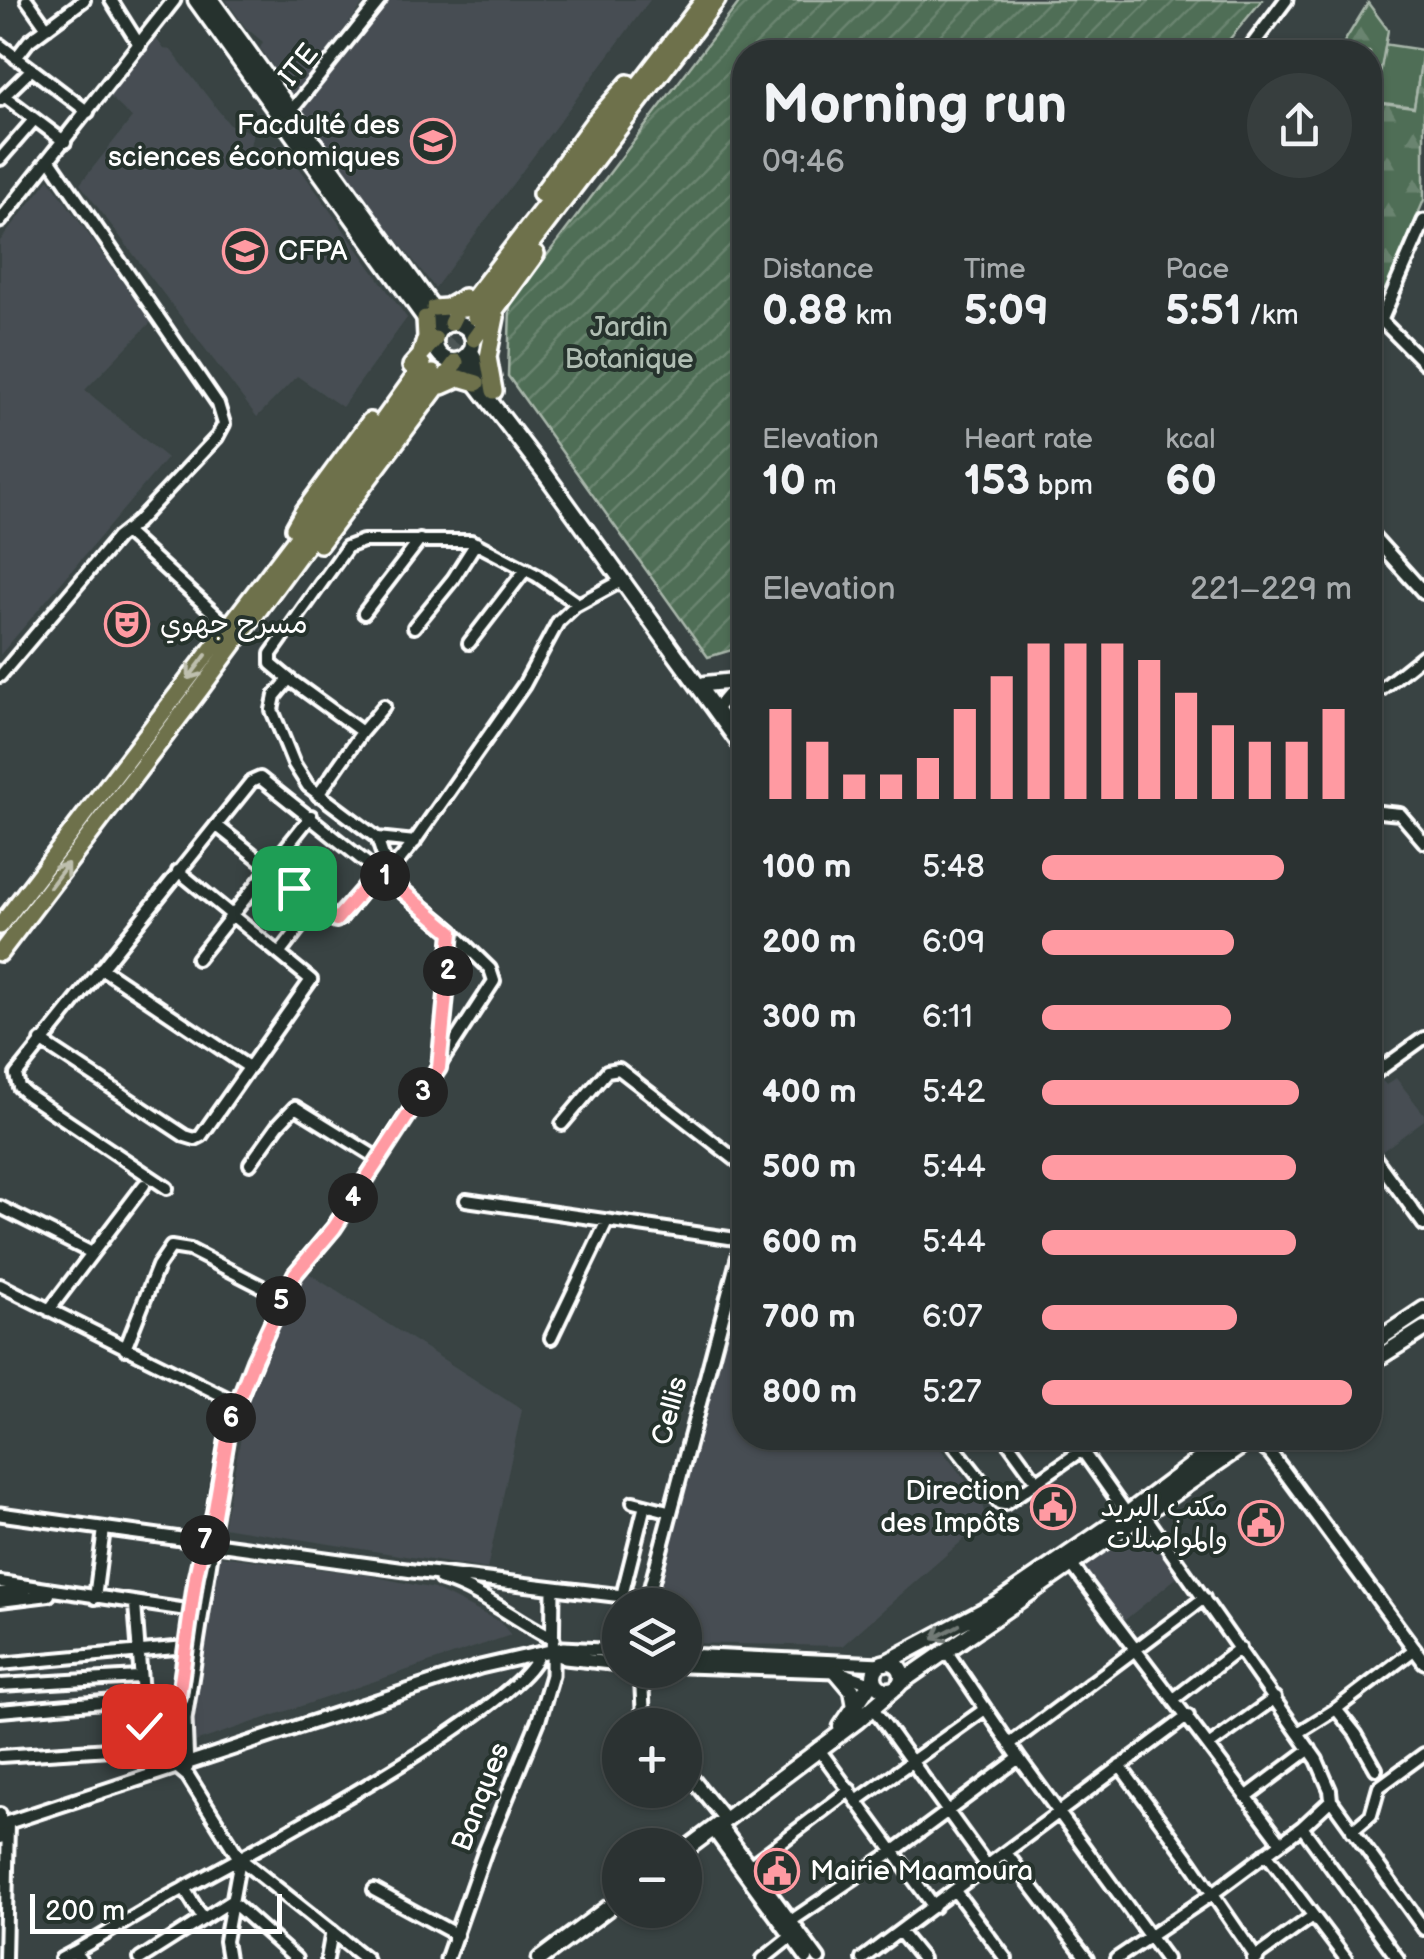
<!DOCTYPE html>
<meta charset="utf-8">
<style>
:root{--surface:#2b3232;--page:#373e3e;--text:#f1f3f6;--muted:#a6aaac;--line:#474d4d;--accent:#ff9aa2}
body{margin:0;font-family:"Balsamiq Sans","Playpen Sans Arabic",sans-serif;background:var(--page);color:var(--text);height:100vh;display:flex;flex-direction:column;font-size:38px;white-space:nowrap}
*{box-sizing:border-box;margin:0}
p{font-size:32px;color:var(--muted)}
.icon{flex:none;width:55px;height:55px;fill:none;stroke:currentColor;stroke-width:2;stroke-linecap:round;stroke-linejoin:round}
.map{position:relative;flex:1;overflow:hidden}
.side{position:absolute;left:732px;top:40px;width:650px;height:1410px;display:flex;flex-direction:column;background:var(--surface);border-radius:40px;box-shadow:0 2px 8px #0004,0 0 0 2px var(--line)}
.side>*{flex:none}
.buttons{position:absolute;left:602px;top:1588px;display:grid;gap:20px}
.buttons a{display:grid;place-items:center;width:100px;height:100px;border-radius:50%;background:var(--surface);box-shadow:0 2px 8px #0004,0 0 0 2px var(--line);font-size:50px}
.scale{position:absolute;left:30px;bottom:25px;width:252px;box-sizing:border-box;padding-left:10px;border:5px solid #fff;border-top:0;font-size:28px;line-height:35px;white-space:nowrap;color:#fff;-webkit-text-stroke:8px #26332d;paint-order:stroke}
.pin{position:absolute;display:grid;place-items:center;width:85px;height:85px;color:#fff;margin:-42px;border-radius:20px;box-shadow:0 5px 15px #0006}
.km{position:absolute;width:50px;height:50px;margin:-25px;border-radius:50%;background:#222;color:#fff;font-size:28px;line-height:50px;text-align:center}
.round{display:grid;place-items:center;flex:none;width:105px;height:105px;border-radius:52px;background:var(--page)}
.headline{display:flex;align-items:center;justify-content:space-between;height:170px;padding:0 30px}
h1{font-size:55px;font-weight:800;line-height:75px}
.metrics{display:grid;grid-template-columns:repeat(3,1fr);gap:15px;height:170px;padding:10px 30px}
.metrics div{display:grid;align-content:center}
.metrics b{font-size:42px;font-weight:800}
.metrics small{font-size:28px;font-weight:400}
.metrics p{font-size:28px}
.chart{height:280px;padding:20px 30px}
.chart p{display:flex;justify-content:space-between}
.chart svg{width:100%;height:180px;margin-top:10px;stroke:var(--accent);stroke-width:6}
ul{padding:0 30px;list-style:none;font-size:32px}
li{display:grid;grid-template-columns:160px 120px 1fr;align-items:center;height:75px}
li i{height:25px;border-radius:12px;background:var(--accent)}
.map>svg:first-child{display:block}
</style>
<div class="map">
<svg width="1424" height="1959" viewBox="0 0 1424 1959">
<defs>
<pattern id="forest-firs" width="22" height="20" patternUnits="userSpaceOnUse" patternTransform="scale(2.5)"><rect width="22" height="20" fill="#506e56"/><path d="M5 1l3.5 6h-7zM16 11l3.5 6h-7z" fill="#6a846f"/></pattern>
<pattern id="garden-furrows" width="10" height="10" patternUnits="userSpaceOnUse" patternTransform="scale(2.5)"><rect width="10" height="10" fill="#506e56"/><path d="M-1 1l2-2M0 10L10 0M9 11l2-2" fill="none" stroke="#6a846f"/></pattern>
</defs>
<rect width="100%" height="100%" fill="#394343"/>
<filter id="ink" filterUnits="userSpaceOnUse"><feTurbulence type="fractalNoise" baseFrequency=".01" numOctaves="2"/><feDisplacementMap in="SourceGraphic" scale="20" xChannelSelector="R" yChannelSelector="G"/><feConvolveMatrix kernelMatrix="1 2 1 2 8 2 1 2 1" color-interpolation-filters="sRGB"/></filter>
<g filter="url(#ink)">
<path fill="#464e52" d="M226,0h140l-72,97 -34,-49 3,-6 -18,-15z
M378,0h272l-215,288 -139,-177z
M155,37l9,12 7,1 58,74 24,9 -3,13 33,-1 124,173 -65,89 -45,-31 -40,41 -177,-233 52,-66 -23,-22z
M49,179l102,143 -66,68 82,68 -167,197v-414z
M1379,1077l7,8 10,-7 28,36v6l-48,36 -6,-9v-64z
M745,1258v180h187l49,62 5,20 -144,126 -157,-3v-38h-32z
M302,1269l220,141 -35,159 -264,-42 25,-125z
M1142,1520l39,54 -56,46 -43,-55z
M213,1555l154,20 67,14 66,33 11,13 -322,109z"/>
<path fill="#506e56" stroke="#a8b6aa" stroke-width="2.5" d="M1383,44l40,6 -9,58 -40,-6z"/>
<path fill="url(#forest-firs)" stroke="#a8b6aa" stroke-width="2.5" d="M1368,3l20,27 -13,72 39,5 10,-60v153l-46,108 -8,6v-262h-32z"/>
<path fill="url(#garden-furrows)" stroke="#a8b6aa" stroke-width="2.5" d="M741,0h521l-43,52h-474v582l-13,16 -24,7 -200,-281 2,-72z"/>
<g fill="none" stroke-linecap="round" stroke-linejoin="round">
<path stroke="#4d5656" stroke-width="15" stroke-dasharray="15 8" stroke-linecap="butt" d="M423,365l37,-48
M433,373l42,-56"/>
<defs>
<path id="minor" d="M27,0l20,28
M111,0l29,46
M0,45l88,67
M16,58l13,-17 55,-41
M4,96l61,46
M0,100l32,-31
M291,111l89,-111
M0,159l34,-39
M1381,320l43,43
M125,532l103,94
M364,613l56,-73
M414,627l39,-48 23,-36
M469,643l57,-74
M0,676l117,-138 20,-16 80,-85 7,-13 -6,-20 -168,-244
M289,679l73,53 -44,63
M1370,698l54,-43
M362,732l22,-26
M1370,811l30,3 24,28
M216,825l118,94 7,-1 38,-47
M377,838l-69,-52 -14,-22 -22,-54 3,-14 14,-17 -18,-15v-10l76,-107 16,-6h108l65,34 42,29
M415,842l-38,-4 10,30 5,1 20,-24 112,-160 34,-63 17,-16 48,-26
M280,953l36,-47
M197,959l114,-143
M101,968l149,100
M41,1041l144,95 10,3 6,-3 110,-156 -133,-109
M439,1068l13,-136
M1370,1077l54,-39
M562,1124l45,-53 12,-2 126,98
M1370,1151l54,74
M250,1164l28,-39 17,-18 84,52
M167,1188l-139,-93 -9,-8 -3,-12 235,-293 9,-4 188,150 42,41 4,12 -160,246 -39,47 -13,23 -52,125 -21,113
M466,1200l277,40
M0,1207l92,46
M0,1285l237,118
M49,1310l95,-125
M551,1338l56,-117
M125,1349l33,-83 13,-19 19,3 92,47
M948,1438l51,65 6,1 94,-66
M1005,1438l32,44
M1081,1449l46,65
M633,1502l35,9
M1144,1514l173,246 13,30 1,10 -29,27 96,132
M1071,1564l209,277
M0,1582l200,30
M0,1593l25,-2
M622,1596l23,-91
M95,1598l9,-69
M0,1601l49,-6
M135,1604l11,142
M947,1652l72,106 147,201
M0,1664l186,-17
M0,1685l139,-8
M1174,1699l66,-51
M873,1708l115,159
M1336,1709l20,25 20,35
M0,1711l183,-16
M1298,1733l38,-24 79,-60
M1010,1744l194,-146
M1210,1745l65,-47
M818,1748l116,159
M0,1756l173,-11
M1120,1766l70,95 67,98
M1246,1797l64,-48
M858,1800l127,-91
M1331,1800l93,129
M0,1814v24
M719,1823l100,136
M712,1829l95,130
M1352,1831l19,-16 8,-28 45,-33
M1266,1853l80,106
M1007,1854l80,105
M747,1868l103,-78
M184,1888l19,31
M374,1890l83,45
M955,1891l51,68
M791,1921l103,-70 125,-93
M900,1932l22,27
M74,1952c36,-20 71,-43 107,-62 61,-33 339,-182 357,-235
M5,1959l3,-136
M61,1959l13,-7 6,7
M140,1959l91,-58 65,58
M228,1959l-3,-18 15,-82
M327,1959l5,-28
M763,1959l30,-24
M862,1959l326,-243
M1116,1959l95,-64 91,-68
M1253,1959l60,-43"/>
<path id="tertiary" d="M1247,52l39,-52
M0,221l174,-221
M1370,331l11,-11 43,-99
M1370,533l54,60
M716,709l12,-14 17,-9
M728,728l17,-16
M1254,1441l16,12 13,17 141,192
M0,1514l413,57 234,28
M209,1535l-6,8 -28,182 1,41 12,10 52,83 126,100
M441,1579c41,12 75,42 112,60
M646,1605l99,-373
M553,1653l12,5 55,6
M685,1655l196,9
M685,1666l151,5 42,15
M641,1670l2,39 7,16
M187,1767l-2,-48 26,-164 -1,-17
M685,1770l40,49
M0,1825l480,-158 83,-19 57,3
M447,1959l38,-108 54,-132 13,-44 1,-87"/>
<path id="secondary" d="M196,0l233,324
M211,0l234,325
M435 342a19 19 0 1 1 38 0a19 19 0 1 1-38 0Z
M471,352l20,35
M459,361l85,111 201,279
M705,684l40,-4
M1370,1345l54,-36
M1370,1363l54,-34
M874 1676a14 14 0 1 1 28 0a14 14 0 1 1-28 0Z
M885,1663l111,-59 131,-90 101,-76
M836,1671l16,19 3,17
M900,1683l349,-242
M841,1727l33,-49
M685,1850l172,-129 37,-32
M540,1959l80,-60"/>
<path id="trunk" d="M541,194l52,-71 35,-40
M434,308l13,-1 16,-9
M465,309l239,-309
M475,317l242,-317
M451,323l13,-26
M474,339l62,-85
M421,353l5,-16 -1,-19
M411,366l24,-27
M442,386l18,-8 17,5
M494,391l-6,-34 8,-40
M294,528l9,-16 67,-91
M320,544l136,-182
M0,926l333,-436 90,-125
M0,953l200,-263 233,-317"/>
</defs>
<use href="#minor" stroke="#fff" stroke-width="18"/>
<use href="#tertiary" stroke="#fff" stroke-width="19"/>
<use href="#secondary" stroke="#fff" stroke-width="21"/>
<use href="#trunk" stroke="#fff" stroke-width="22"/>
<use href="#minor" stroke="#26332d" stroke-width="10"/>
<use href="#tertiary" stroke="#26332d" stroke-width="11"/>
<use href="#secondary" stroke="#26332d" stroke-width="14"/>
<use href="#trunk" stroke="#6e714b" stroke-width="15"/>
</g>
<defs><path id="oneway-shaft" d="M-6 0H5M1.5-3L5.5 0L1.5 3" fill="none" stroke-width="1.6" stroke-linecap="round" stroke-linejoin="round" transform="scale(2.5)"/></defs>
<g stroke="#bebfae">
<use href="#oneway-shaft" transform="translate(197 667) rotate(127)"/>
<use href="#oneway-shaft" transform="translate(59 875) rotate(-53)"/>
</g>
<use stroke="#727a76" href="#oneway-shaft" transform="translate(946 1632) rotate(152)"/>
</g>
<g fill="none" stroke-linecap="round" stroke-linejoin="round" filter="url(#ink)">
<defs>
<path id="route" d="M144,1726l-3,-26 38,-4 17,-120 7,-32 7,-9 3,-14 17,-99 24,-62 41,-86 39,-46 105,-160 13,-136 -73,-61 -43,49 -42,-32"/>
</defs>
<use href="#route" stroke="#fff" stroke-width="20"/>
<use href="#route" stroke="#ff9aa2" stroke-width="12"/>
</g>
<defs>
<symbol id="university-ring" viewBox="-11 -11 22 22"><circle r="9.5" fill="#26332d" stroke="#ff9aa2" stroke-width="1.5"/><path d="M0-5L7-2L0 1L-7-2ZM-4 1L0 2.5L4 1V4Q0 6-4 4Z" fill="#ff9aa2"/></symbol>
<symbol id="theatre-ring" viewBox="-11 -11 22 22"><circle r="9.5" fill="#26332d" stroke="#ff9aa2" stroke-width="1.5"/><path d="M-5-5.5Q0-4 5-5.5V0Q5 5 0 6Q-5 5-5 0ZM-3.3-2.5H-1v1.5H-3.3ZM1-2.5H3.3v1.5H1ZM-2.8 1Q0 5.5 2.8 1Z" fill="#ff9aa2"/></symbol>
<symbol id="civic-ring" viewBox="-11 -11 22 22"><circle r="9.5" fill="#26332d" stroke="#ff9aa2" stroke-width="1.5"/><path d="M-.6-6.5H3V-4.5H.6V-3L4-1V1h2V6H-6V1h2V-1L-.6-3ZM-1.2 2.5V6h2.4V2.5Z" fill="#ff9aa2"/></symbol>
</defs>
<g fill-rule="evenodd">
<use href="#university-ring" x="408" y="116" width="50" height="50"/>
<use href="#university-ring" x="220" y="226" width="50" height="50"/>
<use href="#theatre-ring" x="102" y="599" width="50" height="50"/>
<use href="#civic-ring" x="1028" y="1482" width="50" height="50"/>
<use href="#civic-ring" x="1236" y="1498" width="50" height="50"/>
<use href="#civic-ring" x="752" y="1846" width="50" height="50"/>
</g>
<g text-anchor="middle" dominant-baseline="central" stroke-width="8" stroke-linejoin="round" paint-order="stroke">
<g font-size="28" fill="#fff" stroke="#26332d">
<text transform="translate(299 65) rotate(-51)">ITE</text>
<text transform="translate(670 1411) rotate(-75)">Cellis</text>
<text transform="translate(481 1797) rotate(-69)">Banques</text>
</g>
<g font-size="28" fill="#fff" stroke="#26332d" text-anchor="end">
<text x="400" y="125">Facdulté des<tspan x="400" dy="32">sciences économiques</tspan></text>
<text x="278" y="251" text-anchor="start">CFPA</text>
<text x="160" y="624" text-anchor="start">مسرح جهوي</text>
<text x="1020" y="1491">Direction<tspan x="1020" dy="32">des Impôts</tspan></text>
<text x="1228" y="1507">مكتب البريد<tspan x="1228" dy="32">والمواصلات</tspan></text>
<text x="810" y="1871" text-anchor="start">Mairie Maamoura</text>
</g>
<g font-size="28" fill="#b0beb3" stroke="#26332d">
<text x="629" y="327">Jardin<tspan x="629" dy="32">Botanique</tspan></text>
</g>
</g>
</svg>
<div class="buttons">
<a><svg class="icon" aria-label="layers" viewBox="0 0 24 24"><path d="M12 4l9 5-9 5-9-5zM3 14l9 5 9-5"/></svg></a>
<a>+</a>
<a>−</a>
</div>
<div class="scale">200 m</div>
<div class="pin" style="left:294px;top:888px;background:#1e9e55"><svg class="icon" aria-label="arrive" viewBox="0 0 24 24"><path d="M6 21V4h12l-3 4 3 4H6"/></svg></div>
<div class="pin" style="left:144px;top:1726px;background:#d93025"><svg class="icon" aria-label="check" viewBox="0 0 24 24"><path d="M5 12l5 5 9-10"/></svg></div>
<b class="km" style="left:385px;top:876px">1</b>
<b class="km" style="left:448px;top:971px">2</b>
<b class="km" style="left:423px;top:1092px">3</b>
<b class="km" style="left:353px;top:1198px">4</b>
<b class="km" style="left:281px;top:1301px">5</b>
<b class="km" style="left:231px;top:1418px">6</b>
<b class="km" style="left:205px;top:1540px">7</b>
<section class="side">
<div class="headline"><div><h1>Morning run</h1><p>09:46</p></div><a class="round"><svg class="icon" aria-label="share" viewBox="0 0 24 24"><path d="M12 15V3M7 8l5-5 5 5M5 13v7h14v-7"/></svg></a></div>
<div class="metrics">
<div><p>Distance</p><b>0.88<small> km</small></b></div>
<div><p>Time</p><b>5:09</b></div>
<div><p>Pace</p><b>5:51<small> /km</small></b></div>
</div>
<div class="metrics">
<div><p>Elevation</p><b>10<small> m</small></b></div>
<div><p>Heart rate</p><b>153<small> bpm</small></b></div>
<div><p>kcal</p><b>60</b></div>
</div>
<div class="chart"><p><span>Elevation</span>221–229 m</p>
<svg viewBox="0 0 160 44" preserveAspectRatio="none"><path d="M5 44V22M15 44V30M25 44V38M35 44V38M45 44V34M55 44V22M65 44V14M75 44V6M85 44V6M95 44V6M105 44V10M115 44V18M125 44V26M135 44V30M145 44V30M155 44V22"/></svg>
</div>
<ul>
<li><b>100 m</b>5:48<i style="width:78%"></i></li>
<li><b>200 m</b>6:09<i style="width:62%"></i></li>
<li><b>300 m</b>6:11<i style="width:61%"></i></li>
<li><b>400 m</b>5:42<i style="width:83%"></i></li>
<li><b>500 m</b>5:44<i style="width:82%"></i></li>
<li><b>600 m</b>5:44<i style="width:82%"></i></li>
<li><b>700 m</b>6:07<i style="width:63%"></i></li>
<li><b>800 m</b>5:27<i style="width:100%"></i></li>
</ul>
</section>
</div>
